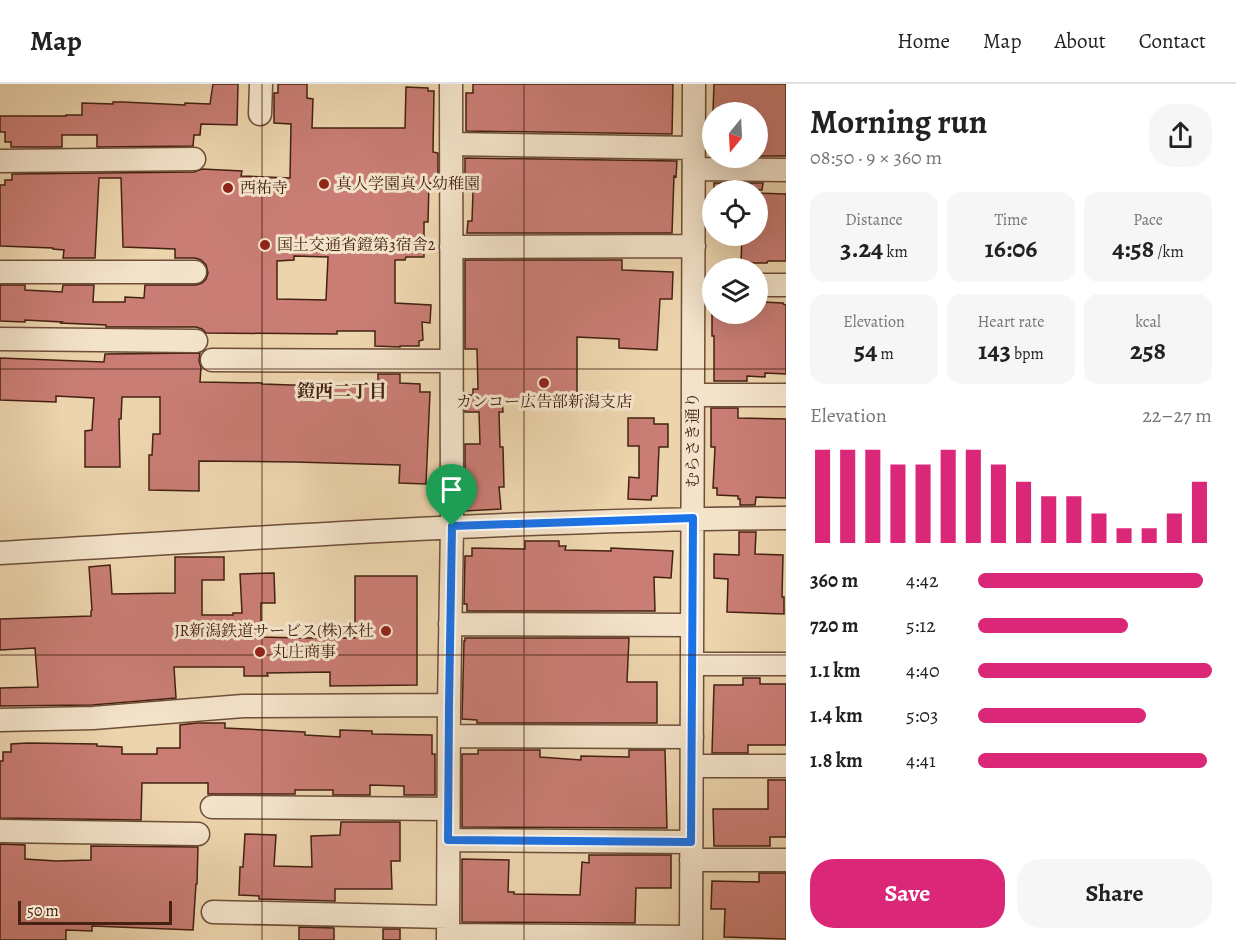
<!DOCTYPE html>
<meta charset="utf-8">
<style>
:root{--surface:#fff;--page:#f6f6f6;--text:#222;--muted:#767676;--line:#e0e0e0;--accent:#db2777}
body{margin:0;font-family:Alegreya,"Noto Serif JP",serif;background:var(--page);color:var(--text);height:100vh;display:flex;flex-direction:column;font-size:22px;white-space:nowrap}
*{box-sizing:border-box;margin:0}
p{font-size:20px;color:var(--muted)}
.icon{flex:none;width:33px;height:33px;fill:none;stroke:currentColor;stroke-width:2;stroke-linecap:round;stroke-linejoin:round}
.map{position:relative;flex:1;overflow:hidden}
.panel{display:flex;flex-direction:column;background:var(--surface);width:450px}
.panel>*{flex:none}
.needle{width:39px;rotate:198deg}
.buttons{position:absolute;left:702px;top:18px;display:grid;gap:12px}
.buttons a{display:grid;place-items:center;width:66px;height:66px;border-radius:50%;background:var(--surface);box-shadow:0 6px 24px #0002;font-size:30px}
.scale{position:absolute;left:18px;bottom:15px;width:154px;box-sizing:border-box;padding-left:6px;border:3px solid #442111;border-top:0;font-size:16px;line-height:21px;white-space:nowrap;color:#442111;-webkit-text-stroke:4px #f3e3ca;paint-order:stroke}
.pin{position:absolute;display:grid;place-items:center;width:51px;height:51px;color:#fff;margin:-62px -26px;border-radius:50% 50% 50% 0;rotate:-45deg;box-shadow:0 0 6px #0007}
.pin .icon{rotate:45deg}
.round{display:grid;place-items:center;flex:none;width:63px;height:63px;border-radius:24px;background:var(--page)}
.overview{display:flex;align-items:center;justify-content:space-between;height:102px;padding:0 24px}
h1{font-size:33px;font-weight:600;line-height:45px}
.stats{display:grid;grid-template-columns:repeat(3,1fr);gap:9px;height:102px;padding:6px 24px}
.stats div{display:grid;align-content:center;border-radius:15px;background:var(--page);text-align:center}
.stats b{font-size:26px;font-weight:600}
.stats small{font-size:16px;font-weight:400}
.stats p{font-size:16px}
.chart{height:168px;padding:12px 24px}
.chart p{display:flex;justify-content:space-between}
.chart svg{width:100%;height:108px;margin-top:6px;stroke:var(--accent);stroke-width:6}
.button{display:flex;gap:12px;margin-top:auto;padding:12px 24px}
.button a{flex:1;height:69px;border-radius:24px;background:var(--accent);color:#fff;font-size:24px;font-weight:600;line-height:69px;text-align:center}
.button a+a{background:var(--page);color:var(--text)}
ul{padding:0 24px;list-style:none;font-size:20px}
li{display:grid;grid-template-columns:96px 72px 1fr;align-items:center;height:45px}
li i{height:15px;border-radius:8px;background:var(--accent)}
header{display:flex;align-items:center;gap:36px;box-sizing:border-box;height:84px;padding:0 30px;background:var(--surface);border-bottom:2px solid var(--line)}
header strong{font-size:28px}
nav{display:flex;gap:33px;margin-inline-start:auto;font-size:21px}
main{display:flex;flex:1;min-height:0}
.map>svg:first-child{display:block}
</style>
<header>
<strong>Map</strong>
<nav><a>Home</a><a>Map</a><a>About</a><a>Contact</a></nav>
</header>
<main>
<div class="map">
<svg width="786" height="856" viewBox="0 0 786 856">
<rect width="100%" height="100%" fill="#ecd4ad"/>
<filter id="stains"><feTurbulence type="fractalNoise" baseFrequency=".00333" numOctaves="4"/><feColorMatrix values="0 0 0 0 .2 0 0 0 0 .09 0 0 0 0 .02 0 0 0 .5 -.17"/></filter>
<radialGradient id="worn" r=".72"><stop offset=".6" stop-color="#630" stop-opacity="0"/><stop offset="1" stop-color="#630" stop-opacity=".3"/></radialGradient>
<path fill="#c97d74" stroke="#442111" stroke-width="1.5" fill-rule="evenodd" d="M213,0h25l-1,41 -36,-1 -1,11h-6l-1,11 -96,1v-12h-35v12h-51v-5h-6v-10h-5v-16h66v-1h16v-12l31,1v-2h10l62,3v-2l25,1z
M278,0h29v14l6,1 -1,29h93l1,-41 22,1v3h6l-1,61 5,1v31l-9,-1 -1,39h-4v35h-18l-1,3h-10v43l36,2 -1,18 -8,-1 1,18 -4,1v5h-19v1l-25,-1v-15h-38v3l-131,-1 -4,-4 -6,-2h-90v-2l-45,-2 1,-1 -37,-2v2l-25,-1v-36h25v5l37,2 1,-7h31l-1,17h32v-5l19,1 1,-13h51l6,-2 4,-4 2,-6 -2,-8 -5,-5 -6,-2h-20v-9l-52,-2 -2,-69h-22l-4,80h-32l1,-8 -11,-1v-1l-53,-2v-61h5v-5h7v-6l182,-2 8,-3 40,2 -1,5 49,2 1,-54 -17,-1v-30h4zM294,172l34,1 -2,43 -49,-1v-38l17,-1z
M473,0h200l-1,50 -206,-3v-38h7z
M714,0h72v72h-28v-44h-45z
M465,74l212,3 -1,16 -2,-1 -2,57h-205l1,-12h4l1,-30 -8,-2z
M714,99h49l-1,7h-48z
M758,109l28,1v67h-18l-1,2h-26l1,-27h16z
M465,176h157v10l51,2 -1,27h-12l-3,51 -38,-2v-9l-42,-2v62h-75l1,13h-4l1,35h3l1,40h-5l2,22 -36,2v-67h15l-1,-32h-14v-17h8v-6h5l-1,-40h-12z
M760,218l23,1v1l3,1v69l-21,-1v4l-18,-1v5h-33v-45h-2v-22h46v-8h2z
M200,269l-1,8 2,6 -1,15 62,1v1l59,2v-2h57v-10h22v9l20,1v8h10l-4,92 -27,-1 1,-18 -105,-3 -96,-1v30l-50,-1v-35h3l1,-21h7v-37h-38l-1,22h-2l1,48h-35v-36l7,-1 2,-32 -38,-2v6l-56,-2v-42l104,4 1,-8z
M711,324h27v10l48,1v79l-30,-1 -1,8h-15v-6h-2v-3l-21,-1v-7h-4l2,-41h-4z
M628,334h26v6h14v23h-9l-2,49h-5l-1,4 -23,-1 1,-22 10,1v-32h-11z
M739,448h17l-1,22 28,1 -1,42h2v17l-57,-2 1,-33 -14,-1v-24l25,1z
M525,457h34v5h7l-1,4 46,1v-3l62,3 -2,27 -17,-1 1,34h-188v-7h-3l1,-48h7v-8l53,1z
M175,473h49v23h-22v35h31v-2h9l-2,-39 34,-1 1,30h-14v34l40,1h54v-62h62v109l-87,1v-14l-63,1 1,3h-24v-9h-70l2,31 -84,7 -92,1v-18l38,-1 -3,-39 -35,2v-31l91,-3v-5l1,-1 -3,-43 21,-2 2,29 63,-1z
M465,554h164l-2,44h30v41h-180v-3l-15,-1 2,-78h1z
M743,594h17v6h26v61h-38v8h-36l2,-68h29z
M197,639h28v5l80,4v3l35,2v-7l32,1v3l60,1v19h3v41h-31v-9l-34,-1v10h-37v-5h-38v4h-87v-11h-66l-1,37 -141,-2v-57h3v-9h8v-8l17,-1 69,1v2l25,1v7h35v-6h23v-23z
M478,666h62v7l41,3v-4l48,1v-7h36l2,78 -205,-1v-73h16z
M768,696h18v57h-16v9h-56l-1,-37h55z
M341,738h59v39h-9l1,28h-57v12l-76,-2v-3l-20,-1 1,-28h3l2,-33 31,1 -2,31 38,1 -1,-31 29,-1z
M0,760l25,1v14l31,2 35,-1v-14l107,1 -1,37h-1l-3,46 -101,-4v5l-26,-1v10h-66z
M589,771h82v33h-35l-1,35 -173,-1v-63l47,1 -1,32h6v2l66,1 2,-33 7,1z
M759,789h27v66l-62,-2 1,-28h-14l1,-28 47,1z
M299,843l35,1v12h-35z
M383,845h17v11h-17z"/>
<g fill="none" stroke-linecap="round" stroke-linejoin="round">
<defs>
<path id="minor" d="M260,30l1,-30
M451,60l243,4
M0,77l194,-2
M694,85l92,1
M451,163l243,-1
M0,188h195
M758,201h28
M0,255l196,2
M212,276l239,1
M693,311h93
M0,469c262,-15 524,-34 786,-35
M450,540l242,1
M692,580h94
M0,636l93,-2 150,-12 206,-1
M449,652l243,1
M692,682h94
M212,723l236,2
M0,747l198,3
M449,756l242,2
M691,776h95
M213,828l235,5
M448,851l243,2
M448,856l1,-235 3,-179 -1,-442
M691,856l3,-856"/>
</defs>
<use href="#minor" stroke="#6e4e38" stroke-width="25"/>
<use href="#minor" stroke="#f3e3ca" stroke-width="22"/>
</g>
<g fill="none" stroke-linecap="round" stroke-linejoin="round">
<defs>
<path id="route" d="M693,434l-2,324 -243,-2 1,-135 3,-179z"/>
</defs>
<use href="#route" stroke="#fff" stroke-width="12"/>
<use href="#route" stroke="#1a73e8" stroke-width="8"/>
</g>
<path fill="none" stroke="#442111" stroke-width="1.5" stroke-opacity="0.55" d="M262,0v856M524,0v856M0,285h786M0,571h786"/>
<g fill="#8f2418" stroke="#f3e3ca" stroke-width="2">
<circle cx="324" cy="100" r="6"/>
<circle cx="228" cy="104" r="6"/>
<circle cx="265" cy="161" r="6"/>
<circle cx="544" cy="299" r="6"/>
<circle cx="386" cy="547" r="6"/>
<circle cx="260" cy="568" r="6"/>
</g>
<g text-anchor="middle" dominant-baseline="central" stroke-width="6" stroke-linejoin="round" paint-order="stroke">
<g font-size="16" fill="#442111" stroke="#f3e3ca" text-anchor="start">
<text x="336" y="100">真人学園真人幼稚園</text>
<text x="240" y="104">西祐寺</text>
<text x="277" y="161">国土交通省鐙第3宿舎2</text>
<text x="544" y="318" text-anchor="middle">カンコー広告部新潟支店</text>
<text x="374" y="547" text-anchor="end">JR新潟鉄道サービス(株)本社</text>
<text x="272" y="568">丸庄商事</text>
</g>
<g font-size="16" fill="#442111" stroke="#f3e3ca">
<text transform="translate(693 356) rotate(-90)">むらさき通り</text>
</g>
<g font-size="18" font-weight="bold" fill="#442111" stroke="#f3e3ca">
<text x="342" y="307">鐙西二丁目</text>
</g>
</g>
<rect width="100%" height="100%" filter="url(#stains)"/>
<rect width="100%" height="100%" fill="url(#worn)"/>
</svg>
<div class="buttons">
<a><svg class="needle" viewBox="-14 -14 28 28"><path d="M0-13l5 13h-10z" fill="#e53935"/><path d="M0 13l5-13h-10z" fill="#767676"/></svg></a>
<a><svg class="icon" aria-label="locate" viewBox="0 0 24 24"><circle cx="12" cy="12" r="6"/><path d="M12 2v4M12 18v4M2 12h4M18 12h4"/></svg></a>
<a><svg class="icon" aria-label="layers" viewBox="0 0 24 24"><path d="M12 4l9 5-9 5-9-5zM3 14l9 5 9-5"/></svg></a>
</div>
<div class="scale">50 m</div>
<div class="pin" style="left:452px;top:442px;background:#1e9e55"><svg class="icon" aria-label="arrive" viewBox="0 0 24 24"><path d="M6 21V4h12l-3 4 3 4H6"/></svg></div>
</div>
<section class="panel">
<div class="overview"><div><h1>Morning run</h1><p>08:50 · 9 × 360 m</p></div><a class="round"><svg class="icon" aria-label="share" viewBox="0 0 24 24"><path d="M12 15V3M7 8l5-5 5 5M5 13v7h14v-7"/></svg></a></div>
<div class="stats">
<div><p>Distance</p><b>3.24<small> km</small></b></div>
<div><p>Time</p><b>16:06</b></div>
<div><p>Pace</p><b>4:58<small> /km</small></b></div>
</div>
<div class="stats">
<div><p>Elevation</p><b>54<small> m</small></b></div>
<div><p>Heart rate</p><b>143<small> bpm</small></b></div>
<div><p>kcal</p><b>258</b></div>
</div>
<div class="chart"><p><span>Elevation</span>22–27 m</p>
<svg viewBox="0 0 160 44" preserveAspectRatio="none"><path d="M5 44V6M15 44V6M25 44V6M35 44V12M45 44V12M55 44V6M65 44V6M75 44V12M85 44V19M95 44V25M105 44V25M115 44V32M125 44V38M135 44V38M145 44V32M155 44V19"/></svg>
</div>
<ul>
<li><b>360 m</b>4:42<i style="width:96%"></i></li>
<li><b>720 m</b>5:12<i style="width:64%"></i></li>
<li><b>1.1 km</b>4:40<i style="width:100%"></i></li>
<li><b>1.4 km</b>5:03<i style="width:72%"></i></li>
<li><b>1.8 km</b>4:41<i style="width:98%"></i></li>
</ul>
<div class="button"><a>Save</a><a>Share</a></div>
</section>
</main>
